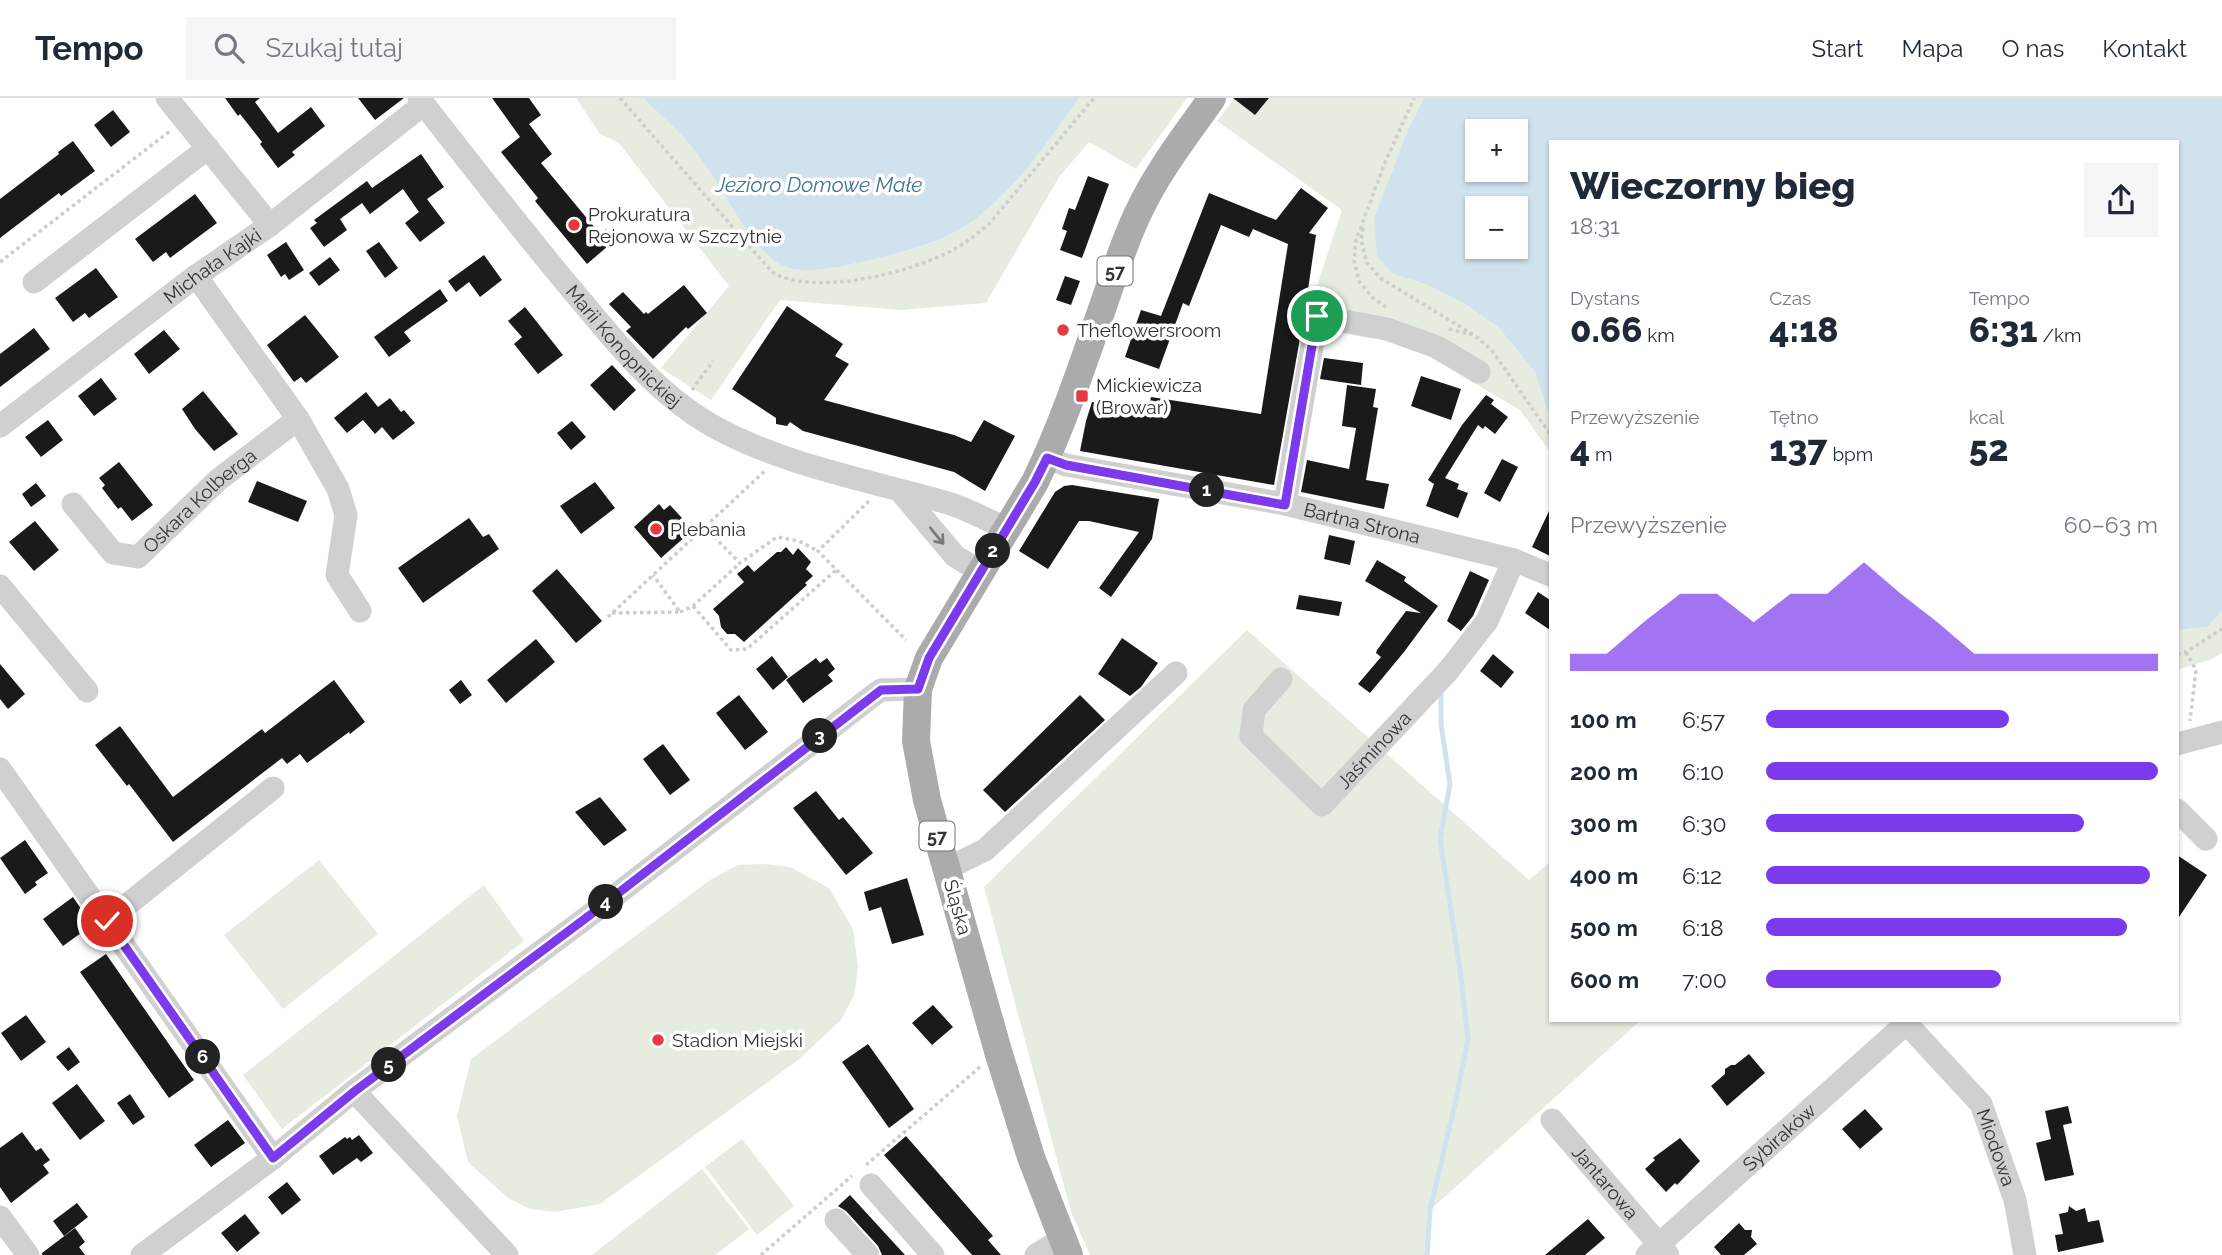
<!DOCTYPE html>
<html lang="pl">
<meta charset="utf-8">
<style>
:root{--surface:#fff;--page:#f6f6f7;--text:#1f2937;--muted:#747a83;--line:#e0e1e3;--accent:#7c3aed}
body{margin:0;font-family:Raleway,sans-serif;background:var(--page);color:var(--text);height:100vh;display:flex;flex-direction:column;font-size:26px;white-space:nowrap}
*{box-sizing:border-box;margin:0}
p{font-size:23px;color:var(--muted)}
.icon{flex:none;width:38px;height:38px;fill:none;stroke:currentColor;stroke-width:2;stroke-linecap:round;stroke-linejoin:round}
.map{position:relative;flex:1;overflow:hidden}
.side{position:absolute;left:1549px;top:42px;width:630px;height:882px;display:flex;flex-direction:column;background:var(--surface);border-radius:0px;box-shadow:0 2px 5px #0004}
.side>*{flex:none}
.controls{position:absolute;left:1465px;top:21px;display:grid;gap:14px}
.controls a{display:grid;place-items:center;width:63px;height:63px;border-radius:0px;background:var(--surface);box-shadow:0 2px 5px #0004;font-size:35px}
.pin{position:absolute;display:grid;place-items:center;width:60px;height:60px;color:#fff;margin:-30px;border:4px solid #fff;border-radius:50%;box-shadow:0 2px 7px #0007}
.km{position:absolute;width:35px;height:35px;margin:-18px;border-radius:50%;background:#222;color:#fff;font-size:19px;line-height:35px;text-align:center}
.round{display:grid;place-items:center;flex:none;width:74px;height:74px;border-radius:0px;background:var(--page)}
.summary{display:flex;align-items:center;justify-content:space-between;height:119px;padding:0 21px}
h1{font-size:38px;font-weight:800;line-height:52px}
.metrics{display:grid;grid-template-columns:repeat(3,1fr);gap:10px;height:119px;padding:7px 21px}
.metrics div{display:grid;align-content:center}
.metrics b{font-size:35px;font-weight:800}
.metrics small{font-size:19px;font-weight:400}
.metrics p{font-size:19px}
.chart{height:196px;padding:14px 21px}
.chart p{display:flex;justify-content:space-between}
.chart svg{width:100%;height:126px;margin-top:7px;fill:var(--accent);opacity:.7}
ul{padding:0 21px;list-style:none;font-size:23px}
li{display:grid;grid-template-columns:112px 84px 1fr;align-items:center;height:52px}
li i{height:18px;border-radius:9px;background:var(--accent)}
header{display:flex;align-items:center;gap:42px;box-sizing:border-box;height:98px;padding:0 35px;background:var(--surface);border-bottom:2px solid var(--line)}
header strong{font-size:33px}
nav{display:flex;gap:38px;margin-inline-start:auto;font-size:24px}
.search{width:490px;height:63px;background:var(--page);display:flex;align-items:center;gap:18px;box-sizing:border-box;padding:0 24px;border-radius:0px;color:var(--muted);font-size:26px}
.map>svg:first-child{display:block}
</style>
<header>
<strong>Tempo</strong>
<div class="search"><svg class="icon" aria-label="search" viewBox="0 0 24 24"><circle cx="10" cy="10" r="6"/><path d="M15 15l6 6"/></svg>Szukaj tutaj</div>
<nav><a>Start</a><a>Mapa</a><a>O nas</a><a>Kontakt</a></nav>
</header>
<div class="map">
<svg width="2222" height="1157" viewBox="0 0 2222 1157">
<rect width="100%" height="100%" fill="#fff"/>
<path fill="#e6ecdf" d="M576,0h67c18,18 40,36 55,57 26,33 42,76 74,104 20,17 51,11 76,6 30,-6 63,-14 92,-26 58,-23 104,-91 139,-141h108l-51,71 -47,-27 -30,35 -73,126 -84,7 -122,-10 -69,100 -50,-32 68,-82 -110,-143 -19,-9z
M1235,0h189l-15,30 -16,146 35,11 42,22 29,21 36,44 11,35 4,6v39l-30,-42 -92,-54 -46,-16 -68,-11v-34l28,-85 -125,-89z
M2222,513v42l-10,6 -35,11v-40l30,-3z
M1247,532l282,250 21,-18v158h91l-211,190 -3,45h-337l-19,-43 -87,-325z
M319,762l59,74 -95,75 -59,-74z
M764,766l26,3 39,21 24,41 5,38 -4,29 -13,24 -43,40 -198,144 -45,8 -25,-3 -22,-11 -40,-36 -11,-46 14,-57 239,-179 28,-15z
M484,787l40,56 -242,188 -39,-54z
M742,1041l52,67 -37,29 -52,-68z
M702,1071l47,60 -34,26h-123z"/>
<path fill="#cfe2ee" fill-rule="evenodd" d="M643,0h436c-35,50 -81,118 -139,141 -29,12 -62,20 -92,26 -25,5 -56,11 -76,-6 -32,-28 -48,-71 -74,-104 -15,-21 -37,-39 -55,-57z
M1424,0h798v513l-15,16 -30,3v-488h-627v271l-4,-6 -11,-35 -36,-44 -29,-21 -42,-22 -35,-11 -16,-18 -3,-38 35,-90zM1477,33h39v39h-39zM1477,110h39v39h-39z"/>
<g fill="none" stroke-linecap="round" stroke-linejoin="round">
<path stroke="#cfe2ee" stroke-width="5" d="M1427,1157l3,-45 25,-106 13,-65 -8,-69 -20,-131 10,-55 -9,-60v-30"/>
</g>
<path fill="#1a1a1a" d="M225,0h35l-5,4 23,31 33,-26 14,19 -33,26 3,3 -17,13 -18,-24 2,-2 -22,-28 -2,2z
M358,0h46l-29,22z
M492,0h37l12,17 -12,9 23,30 -11,9 59,71 6,-5 9,11 -28,24 -52,-63 3,-3 -37,-46 19,-15z
M1233,0h36l-14,17z
M113,12l17,22 -19,15 -17,-22z
M73,43l22,30 -34,25 -2,-3 -59,45v-39l59,-45 -1,-2z
M421,56l23,33 -17,12 18,24 -25,19 -15,-19 14,-11 -16,-23 -33,25 -8,-11 -22,16 7,11 -23,17 -14,-19 7,-5 -3,-3 53,-39 5,7z
M1088,78l21,8 -27,74 -22,-8 7,-19 -5,-2 7,-21 6,2z
M1301,90l27,20 -19,25 7,2 -11,75 -31,175 -194,-34 6,-30 6,-19 49,7 9,-7 1,-5 110,17 27,-170 -35,-15 -4,8 -28,-12 -32,81 -6,-3 -24,66 -34,-12 16,-47 20,6 48,-123 67,27z
M195,96l22,29 -47,35 -4,-6 -13,10 -18,-23z
M286,144l18,28 -15,10 -4,-6 -4,3 -14,-22z
M379,144l19,26 -13,10 -19,-27z
M484,157l18,25 -22,17 -11,-15 -13,10 -8,-11z
M330,159l10,13 -21,16 -10,-13z
M96,170l22,29 -29,21 -4,-5 -12,9 -18,-24z
M1065,178l15,5 -9,24 -15,-5z
M684,187l23,28 -19,16 -2,-2 -33,32 -27,-28 5,-4 -22,-23 14,-12 21,22 2,-2 2,2z
M440,191l8,12 -44,31 7,9 -22,16 -15,-20z
M787,208l56,38 -8,12 14,8 -25,36 130,35 17,7 13,-22 31,16 -30,55 -31,-19 -151,-41 -13,-9 -3,4 -11,-2v-6l-44,-29z
M525,209l38,48 -25,19 -24,-30 8,-7 -14,-16z
M305,217l34,42 -33,26 -5,-6 -7,5 -27,-37z
M34,230l16,21 -50,38v-33z
M164,232l16,19 -31,25 -15,-20z
M1324,260l39,5 -2,22 -41,-6z
M612,267l24,25 -22,21 -24,-26z
M1421,278l40,13 -10,31 -40,-14z
M101,280l16,21 -23,17 -16,-20z
M1347,287l29,4 -3,18 5,1 -12,72 23,4 -5,25 -83,-17 6,-32 42,9 7,-41 -14,-2z
M203,293l35,43 -24,17 -19,-22 -13,-20z
M366,294l12,15 12,-9 11,14 3,-2 11,13 -22,17 -11,-13 -7,7 -12,-14 -16,13 -13,-15z
M1486,297l8,5 -3,4 17,13 -13,17 -10,-8 -2,3 -5,-4 -33,53 14,6 -2,5 11,4 -10,25 -32,-12 8,-22 -6,-4 34,-55z
M48,322l15,20 -22,17 -16,-20z
M572,323l14,16 -15,13 -14,-17z
M1502,361l16,8 -18,35 -16,-9z
M119,364l34,43 -21,16 -11,-14 -3,2 -16,-21 3,-3 -6,-7z
M257,383l50,20 -9,21 -50,-20z
M595,384l20,26 -34,26 -21,-28z
M36,385l10,13 -15,11 -9,-13z
M1072,387l87,14 -7,40 -41,58 -12,-9 40,-56 -50,-11h-10l-31,48 -29,-18 36,-59 9,-6z
M659,406l5,6 6,-5 12,13 -6,5 10,13 -25,22 -27,-31z
M1550,411v47l-18,-9z
M469,420l14,19 6,-3 10,15 -76,54 -25,-35z
M35,423l24,29 -25,21 -25,-29z
M1329,437l26,6 -5,24 -26,-6z
M786,449l7,8 5,-7 13,14 -5,7 7,7 -8,7 2,2 -63,57 -9,-8h-8l-6,-7 -2,-11 -6,-7 31,-27 -7,-8 11,-9 6,7 23,-20h4z
M1377,462l29,17 -2,4 34,25 -34,46 -34,41 -12,-9 23,-27 -5,-4 1,-3 29,-39 15,2 -56,-32z
M557,471l45,52 -26,22 -44,-52z
M1470,473l19,9 -16,36 -12,15 -14,-10z
M1538,494l12,8v30l-25,-17z
M1299,497l43,7 -3,14 -43,-7z
M1122,540l36,25 -17,24 -11,9 -32,-22z
M536,541l19,23 -49,41 -19,-23z
M1493,556l21,18 -13,16 -21,-17z
M772,558l16,21 -15,13 -17,-21z
M816,560l4,5 7,-5 8,11 -7,6 5,6 -30,22 -17,-23z
M0,566l25,30 -17,15 -8,-10z
M334,582l31,42 -15,12 -1,-2 -42,31 -7,-9 -13,10 -5,-6 -109,84 -44,-58 -2,2 -32,-41 25,-19 53,71 89,-68 3,4z
M461,582l11,15 -12,9 -11,-14z
M739,597l29,37 -23,18 -29,-37z
M1080,597l25,25 -100,92 -22,-22z
M663,646l27,36 -20,15 -27,-36z
M816,693l23,29 4,-3 30,36 -27,22 -53,-67z
M600,699l27,33 -23,16 -29,-34z
M25,742l23,33 -13,9 2,3 -12,9 -25,-36z
M2177,757l30,20 -30,45z
M907,780l17,57 -32,9 -11,-37 -12,4 -5,-19z
M73,799l19,28 -29,21 -20,-27z
M106,856l88,126 -25,18 -89,-126z
M933,907l20,22 -21,18 -20,-22z
M26,917l20,27 -25,19 -20,-28z
M868,946l46,65 -25,19 -47,-66z
M69,949l11,15 -12,9 -12,-14z
M1749,956l16,19 -38,33 -16,-20 14,-12v-5l6,-4h4z
M77,986l28,37 -25,19 -28,-37z
M130,996l15,23 -12,8 -16,-22z
M2068,1008l4,17 -9,2 11,50 -29,6 -9,-38 15,-4 -6,-28z
M1865,1011l18,20 -23,20 -18,-20z
M228,1022l17,23 -34,24 -17,-22z
M22,1034l14,19 5,-3 9,12 -7,5 6,8 -38,30 -11,-16v-39z
M359,1037l14,18 -12,9 -4,-4 -24,17 -14,-19 26,-19 2,2 3,-2 2,3z
M906,1038l87,100 -5,4 13,15h-29l-88,-100z
M1680,1040l20,23 -23,24 -2,-2 -9,9 -21,-23 10,-9 -2,-2z
M287,1084l14,18 -19,15 -14,-18z
M850,1097l55,60h-23l-4,-9 -32,-35 -8,-5z
M77,1105l11,14 -24,19 -11,-15z
M2069,1108l7,5 9,-3 3,14 11,-2 5,22 -46,10 -3,-17 8,-1 -4,-20 9,-2z
M245,1116l15,19 -23,19 -16,-19z
M1588,1121l17,19 -20,17h-40z
M1739,1125l6,7h7l-1,7 6,7 -13,11h-23l-7,-8z
M75,1130l10,14 -6,5 6,8h-43v-2z"/>
<g fill="none" stroke-linecap="round" stroke-linejoin="round">
<path stroke="#cdcdcd" stroke-width="3.5" stroke-dasharray="3.5 3.5" stroke-linecap="butt" d="M620,0l152,174c42,25 136,1 177,-20 15,-8 27,-17 40,-28l105,-126
M1363,130l-2,12 6,23 13,15 94,57 17,14 59,85
M0,164l170,-131
M1386,209l-13,-9 -14,-17 -5,-20 2,-21 28,-75 30,-67
M1449,231l25,6
M692,292l21,-29
M869,403l-51,50 88,89
M704,429l36,36 37,-26 22,4 19,10
M693,508l38,44 16,-1 89,-79
M680,514l13,-6 47,-43
M612,515l68,-1 -27,-37
M608,519l158,-147
M2186,554l10,18 -6,51
M2177,556l9,-2 36,-23
M866,1067l114,-98
M761,1157l91,-79"/>
<g stroke="#d0d0d0" stroke-width="23">
<path d="M167,0l103,127"/>
<path id="s1" d="M419,0c52,67 104,134 159,199 40,48 78,96 133,128 73,41 158,55 237,78 19,6 39,17 58,25"/>
<path d="M196,178l102,143 40,70 8,26 -9,60 23,36"/>
<path d="M34,184l174,-134"/>
<path id="s2" d="M0,328l196,-150 74,-51 154,-121"/>
<path id="s3" d="M1047,360l19,7 219,39 229,56 36,15"/>
<path d="M901,394l54,64 26,16"/>
<path id="s4" d="M73,406l40,49 25,4 80,-77 80,-61"/>
<path d="M1285,406l32,-188 70,13 50,18 42,25"/>
<path d="M0,488l87,105"/>
<path id="s5" d="M1281,581l-27,31 -3,26 71,69 126,-134 39,-50 27,-61"/>
<path d="M2177,646l45,-12"/>
<path d="M0,671l273,389"/>
<path d="M2177,712l29,29"/>
<path d="M946,771l39,-19 191,-177"/>
<path d="M107,823l166,-133"/>
<path id="s6" d="M1906,922l1,4 74,80 34,96 10,55"/>
<path d="M354,993l153,164"/>
<path id="s7" d="M1552,1022l116,135"/>
<path d="M871,1087l62,70"/>
<path d="M0,1119l28,38"/>
<path d="M836,1122l32,35"/>
<path d="M142,1157l131,-97 81,-67 236,-176 285,-221 6,-4 37,-1"/>
<path d="M1036,1157l26,-16"/>
<path id="s8" d="M1647,1157l263,-235"/>
</g>
<path stroke="#ababab" stroke-width="28" d="M1069,1157l-38,-98 -33,-106 -71,-251 -11,-59 2,-52 11,-31 106,-176c27,-56 47,-115 67,-173 12,-34 22,-68 38,-100 19,-40 47,-75 72,-111"/>
</g>
<defs><path id="oneway-shaft" d="M-6 0H5M1.5-3L5.5 0L1.5 3" fill="none" stroke-width="1.6" stroke-linecap="round" stroke-linejoin="round" transform="scale(1.75)"/></defs>
<use stroke="#7a7a7a" href="#oneway-shaft" transform="translate(937 438) rotate(51)"/>
<g fill="none" stroke-linecap="round" stroke-linejoin="round">
<defs>
<path id="route" d="M107,823l166,237 82,-67 235,-176 291,-225 37,-1 11,-31 106,-176 12,-24 19,7 219,40 32,-189"/>
</defs>
<use href="#route" stroke="#fff" stroke-width="14"/>
<use href="#route" stroke="#7c3aed" stroke-width="9"/>
</g>
<g fill="#e63946" stroke="#fff" stroke-width="2.5">
<circle cx="574" cy="127" r="7"/>
<circle cx="1063" cy="232" r="7"/>
<rect x="1075" y="291" width="14" height="14" rx="3.5"/>
<circle cx="656" cy="431" r="7"/>
<circle cx="658" cy="942" r="7"/>
</g>
<g text-anchor="middle" dominant-baseline="central" stroke-width="7" stroke-linejoin="round" paint-order="stroke">
<g fill="#fff" stroke="#707070" stroke-width="2">
<rect x="1097.5" y="158.5" width="35" height="29" rx="5"/>
<rect x="919.5" y="723.5" width="35" height="29" rx="5"/>
</g>
<g font-size="18" font-weight="bold" fill="#333">
<text x="1115" y="173">57</text>
<text x="937" y="738">57</text>
</g>
<g font-size="19" fill="#333" stroke="#fff" text-anchor="start">
<text x="588" y="116">Prokuratura<tspan x="588" dy="22">Rejonowa w Szczytnie</tspan></text>
<text x="1077" y="232">Theflowersroom</text>
<text x="1096" y="287">Mickiewicza<tspan x="1096" dy="22">(Browar)</tspan></text>
<text x="670" y="431">Plebania</text>
<text x="672" y="942">Stadion Miejski</text>
</g>
<g font-size="19" fill="#333" stroke="#fff">
<text stroke="none"><textPath href="#s2" startOffset="266">Michała Kajki</textPath></text>
<text stroke="none"><textPath href="#s1" startOffset="322">Marii Konopnickiej</textPath></text>
<text stroke="none"><textPath href="#s4" startOffset="172">Oskara Kolberga</textPath></text>
<text stroke="none"><textPath href="#s3" startOffset="322">Bartna Strona</textPath></text>
<text stroke="none"><textPath href="#s5" startOffset="242">Jaśminowa</textPath></text>
<text transform="translate(958 809) rotate(74)">Śląska</text>
<text stroke="none"><textPath href="#s8" startOffset="177">Sybiraków</textPath></text>
<text stroke="none"><textPath href="#s6" startOffset="159">Miodowa</textPath></text>
<text stroke="none"><textPath href="#s7" startOffset="82">Jantarowa</textPath></text>
</g>
<g font-size="21" font-style="italic" fill="#3f7597" stroke="#fff">
<text x="819" y="86">Jezioro Domowe Małe</text>
</g>
</g>
</svg>
<div class="controls">
<a>+</a>
<a>−</a>
</div>
<div class="pin" style="left:1317px;top:218px;background:#1e9e55"><svg class="icon" aria-label="arrive" viewBox="0 0 24 24"><path d="M6 21V4h12l-3 4 3 4H6"/></svg></div>
<div class="pin" style="left:107px;top:823px;background:#d93025"><svg class="icon" aria-label="check" viewBox="0 0 24 24"><path d="M5 12l5 5 9-10"/></svg></div>
<b class="km" style="left:1207px;top:392px">1</b>
<b class="km" style="left:993px;top:453px">2</b>
<b class="km" style="left:820px;top:638px">3</b>
<b class="km" style="left:606px;top:804px">4</b>
<b class="km" style="left:389px;top:967px">5</b>
<b class="km" style="left:203px;top:959px">6</b>
<section class="side">
<div class="summary"><div><h1>Wieczorny bieg</h1><p>18:31</p></div><a class="round"><svg class="icon" aria-label="share" viewBox="0 0 24 24"><path d="M12 15V3M7 8l5-5 5 5M5 13v7h14v-7"/></svg></a></div>
<div class="metrics">
<div><p>Dystans</p><b>0.66<small> km</small></b></div>
<div><p>Czas</p><b>4:18</b></div>
<div><p>Tempo</p><b>6:31<small> /km</small></b></div>
</div>
<div class="metrics">
<div><p>Przewyższenie</p><b>4<small> m</small></b></div>
<div><p>Tętno</p><b>137<small> bpm</small></b></div>
<div><p>kcal</p><b>52</b></div>
</div>
<div class="chart"><p><span>Przewyższenie</span>60–63 m</p>
<svg viewBox="0 0 160 44" preserveAspectRatio="none"><path d="M0 44V38L10 38L20 27L30 17L40 17L50 27L60 17L70 17L80 6L90 17L100 27L110 38L120 38L130 38L140 38L150 38L160 38V44z"/></svg>
</div>
<ul>
<li><b>100 m</b>6:57<i style="width:62%"></i></li>
<li><b>200 m</b>6:10<i style="width:100%"></i></li>
<li><b>300 m</b>6:30<i style="width:81%"></i></li>
<li><b>400 m</b>6:12<i style="width:98%"></i></li>
<li><b>500 m</b>6:18<i style="width:92%"></i></li>
<li><b>600 m</b>7:00<i style="width:60%"></i></li>
</ul>
</section>
</div>
